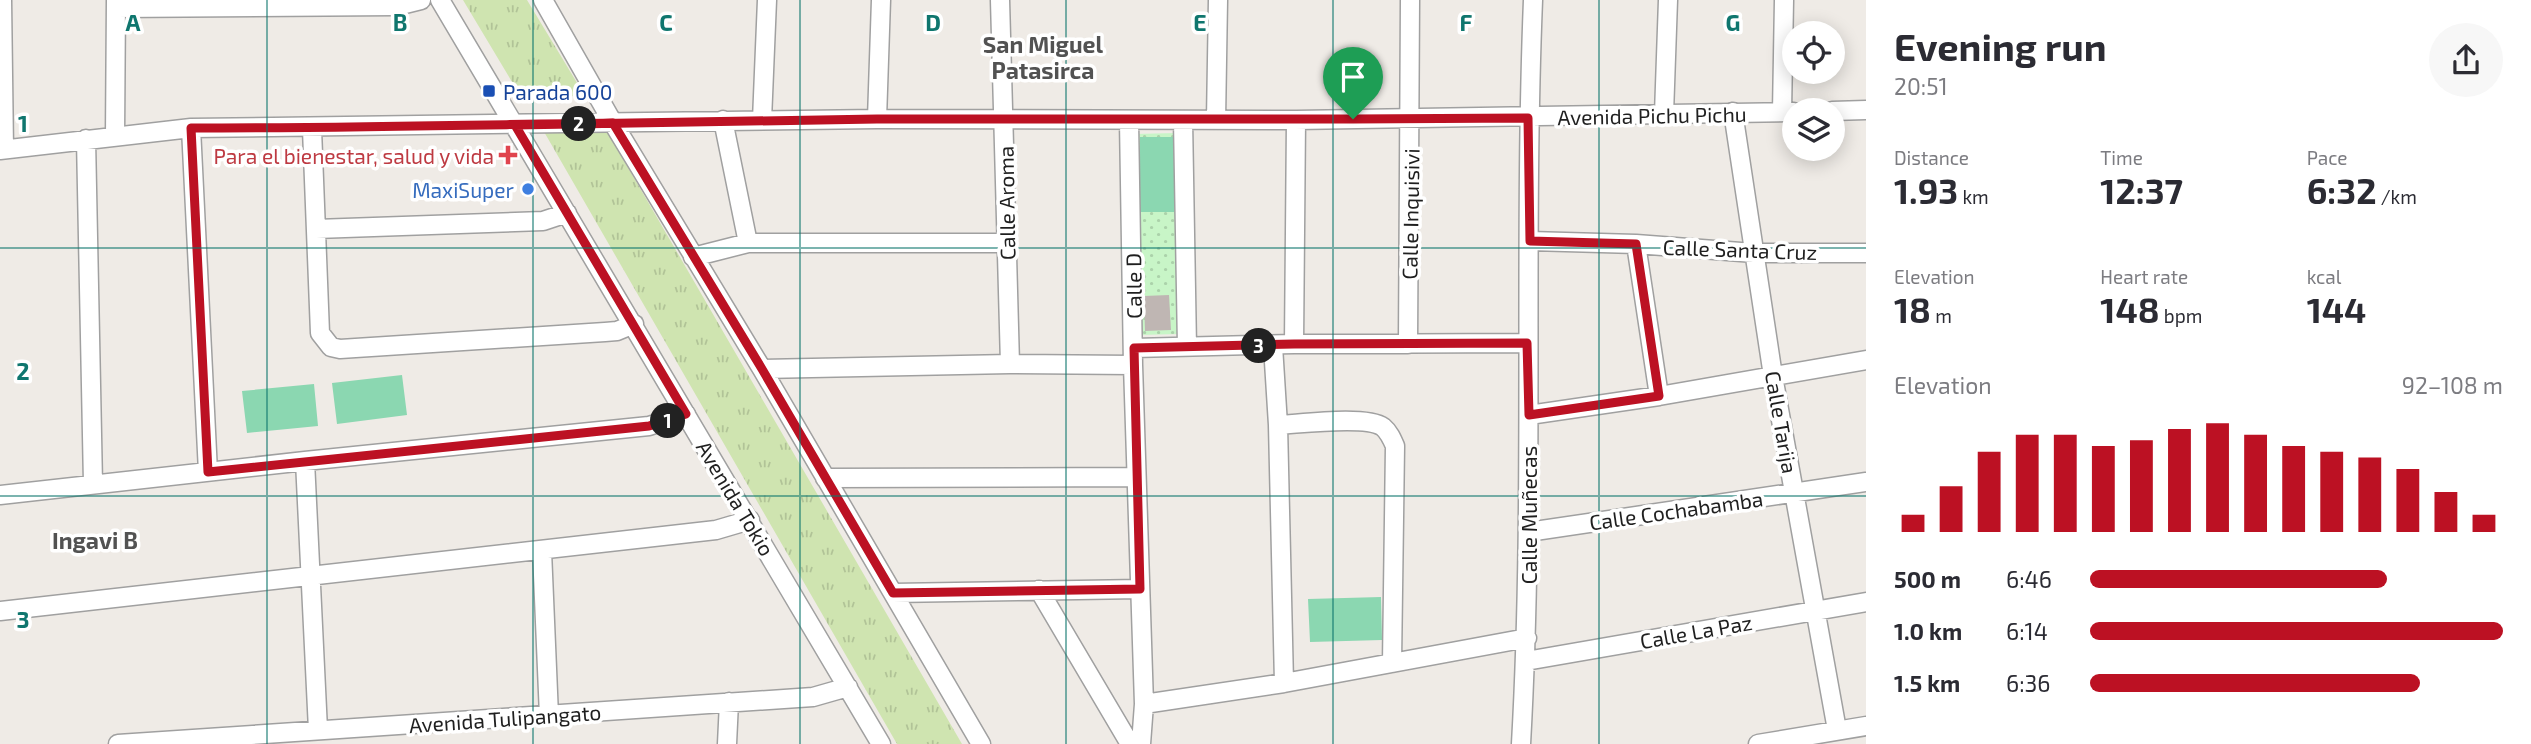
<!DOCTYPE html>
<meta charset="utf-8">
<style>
:root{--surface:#fff;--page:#f7f7f7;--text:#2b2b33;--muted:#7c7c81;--accent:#bc1123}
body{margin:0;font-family:"Exo 2",sans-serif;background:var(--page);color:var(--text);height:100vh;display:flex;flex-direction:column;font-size:26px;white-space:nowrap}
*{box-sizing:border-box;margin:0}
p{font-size:23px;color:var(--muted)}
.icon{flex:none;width:38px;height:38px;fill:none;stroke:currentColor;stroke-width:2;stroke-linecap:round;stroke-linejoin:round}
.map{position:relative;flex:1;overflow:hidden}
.sheet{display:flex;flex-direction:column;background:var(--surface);width:665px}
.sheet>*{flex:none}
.controls{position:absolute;left:1782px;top:21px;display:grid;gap:14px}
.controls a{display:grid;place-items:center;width:63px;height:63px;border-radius:50%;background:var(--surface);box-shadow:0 4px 18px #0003;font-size:35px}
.pin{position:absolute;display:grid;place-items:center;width:60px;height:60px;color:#fff;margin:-72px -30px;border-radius:50% 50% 50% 0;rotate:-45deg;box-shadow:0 0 7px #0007}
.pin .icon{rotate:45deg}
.km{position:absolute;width:35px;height:35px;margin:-18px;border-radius:50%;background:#222;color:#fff;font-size:19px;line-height:35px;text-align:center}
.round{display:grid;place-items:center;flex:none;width:74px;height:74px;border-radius:37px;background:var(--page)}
.head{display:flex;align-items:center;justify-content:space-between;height:119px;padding:0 28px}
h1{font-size:38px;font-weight:700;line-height:52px}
.metrics{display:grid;grid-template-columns:repeat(3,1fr);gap:10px;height:119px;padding:7px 28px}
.metrics div{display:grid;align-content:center}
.metrics b{font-size:35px;font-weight:700}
.metrics small{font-size:19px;font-weight:400}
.metrics p{font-size:19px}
.chart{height:196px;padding:14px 28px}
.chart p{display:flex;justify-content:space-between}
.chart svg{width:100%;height:126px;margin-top:7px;stroke:var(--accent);stroke-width:6}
ul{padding:0 28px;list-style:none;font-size:23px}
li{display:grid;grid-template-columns:112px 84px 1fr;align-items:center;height:52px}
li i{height:18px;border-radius:9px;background:var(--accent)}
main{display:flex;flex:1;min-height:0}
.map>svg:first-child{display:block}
</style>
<main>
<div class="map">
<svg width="1866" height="744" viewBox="0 0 1866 744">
<defs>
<pattern id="grass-tufts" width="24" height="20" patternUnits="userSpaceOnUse" patternTransform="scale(1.75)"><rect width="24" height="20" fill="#cfe4b0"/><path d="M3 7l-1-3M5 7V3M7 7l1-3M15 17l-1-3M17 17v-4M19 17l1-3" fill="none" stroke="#b1c397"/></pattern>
<pattern id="park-dots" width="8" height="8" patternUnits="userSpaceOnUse" patternTransform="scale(1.75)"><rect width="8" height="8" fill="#c8f5c7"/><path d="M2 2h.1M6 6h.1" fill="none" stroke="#abd2aa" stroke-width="1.8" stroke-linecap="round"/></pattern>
</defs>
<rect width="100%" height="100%" fill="#efebe6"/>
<path fill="url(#grass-tufts)" d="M463,0h64l58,96 -64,1z
M604,126l358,618h-65l-354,-614z"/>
<path fill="url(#park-dots)" d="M1177,133l3,201 -41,1 -5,-201z"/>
<path fill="#8bd7b1" d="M1140,137h34v75h-35z
M402,375l5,40 -70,9 -5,-41z
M314,384l4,42 -71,7 -5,-42z
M1381,597l1,43 -72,2 -2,-43z"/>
<path fill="#bfb6b3" d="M1169,295l2,35 -26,1 -1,-35z"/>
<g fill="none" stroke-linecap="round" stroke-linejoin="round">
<defs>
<path id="minor" d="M2,0l2,149
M440,0l441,744
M543,0l70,123 149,246 219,375
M1000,0l10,364
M116,8l281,-2 24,-6
M1832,111l34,-1
M1733,112l40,264 64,354
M1782,112l2,-112
M1664,114l4,-114
M877,119l4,-119
M723,120l25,123
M762,120l5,-120
M1183,120l4,227
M1216,120l2,-120
M1129,121l4,244 11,339 -3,40
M191,128l17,344
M312,129l8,204 11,14 9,2 265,-17 12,-1 17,-7
M115,136l1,-136
M86,139l7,345
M0,150l191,-22 686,-9 419,1 498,-8
M316,229l227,-8 24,-8
M1530,241l106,3 118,9h112
M1636,244l23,152
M693,257l55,-14h259
M1294,344l2,-224
M1408,344l2,-344
M1273,346l5,79 6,258
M1134,348l160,-4 233,-1
M762,369l248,-5 123,1
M1529,415l130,-19 207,-36
M1278,425c22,-1 88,-10 105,2 6,5 9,12 12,19l-3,217
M305,461l13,269
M825,478l311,-1
M0,495l305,-34 344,-35 37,-12
M1528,532l338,-50
M542,551l7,165
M1039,590l91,154
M893,593l247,-4
M0,611l716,-81 34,-10
M1526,661l340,-59
M1144,704l140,-21 243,-45
M118,744l695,-47 35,-10
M727,744l2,-42
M1521,744c14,-248 2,-496 12,-744
M1758,744l108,-18"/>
</defs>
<use href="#minor" stroke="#a0a0a0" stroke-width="21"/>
<use href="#minor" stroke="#fff" stroke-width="18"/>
</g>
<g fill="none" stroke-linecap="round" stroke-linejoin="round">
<defs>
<path id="route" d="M1353,119h-476l-362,6 171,289 -37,12 -441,46 -17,-344c141,0 281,-3 422,-5l149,246 131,224 247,-4 -6,-241 160,-4 233,-1 2,72 130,-19 -23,-152 -106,-3 -2,-123 -175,1"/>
</defs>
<use href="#route" stroke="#fff" stroke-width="14"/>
<use href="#route" stroke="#bc1123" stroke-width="9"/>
</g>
<path fill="none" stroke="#0f766e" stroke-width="2" stroke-opacity="0.55" d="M267,0v744M533,0v744M800,0v744M1066,0v744M1333,0v744M1599,0v744M0,248h1866M0,496h1866"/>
<rect fill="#1a4fb4" stroke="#fff" stroke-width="2.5" x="482" y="84" width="14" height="14" rx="3.5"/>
<path fill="#e0444e" stroke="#fff" stroke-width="2.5" d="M504.5 144.5h7v7h7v7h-7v7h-7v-7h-7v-7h7z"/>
<circle fill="#3f7fe0" stroke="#fff" stroke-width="2.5" cx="528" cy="189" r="7"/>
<g text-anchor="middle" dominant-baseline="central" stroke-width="7" stroke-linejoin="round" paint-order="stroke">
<g font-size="21" fill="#164399" stroke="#fff" text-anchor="start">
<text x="503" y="91">Parada 600</text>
</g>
<g font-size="21" fill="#1f1f1f" stroke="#fff">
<text transform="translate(1652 115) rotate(-1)">Avenida Pichu Pichu</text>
<text transform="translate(1006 203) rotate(-91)">Calle Aroma</text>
<text transform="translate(1410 214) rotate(-89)">Calle Inquisivi</text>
<text transform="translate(1740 249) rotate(2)">Calle Santa Cruz</text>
<text transform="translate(1133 286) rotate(-91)">Calle D</text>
<text transform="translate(1782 422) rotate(80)">Calle Tarija</text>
<text transform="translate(736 498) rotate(59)">Avenida Tokio</text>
<text transform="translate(1676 510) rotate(-8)">Calle Cochabamba</text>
<text transform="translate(1528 515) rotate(-90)">Calle Muñecas</text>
<text transform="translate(1696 631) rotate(-10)">Calle La Paz</text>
<text transform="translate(505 718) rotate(-4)">Avenida Tulipangato</text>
</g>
<g font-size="21" fill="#be3a42" stroke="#fff" text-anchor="end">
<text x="494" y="155">Para el bienestar, salud y vida</text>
</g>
<g font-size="21" fill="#366cbe" stroke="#fff" text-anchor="end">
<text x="514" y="189">MaxiSuper</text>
</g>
<g font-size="23" font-weight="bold" fill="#525252" stroke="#fff">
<text x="1043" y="44">San Miguel<tspan x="1043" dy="26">Patasirca</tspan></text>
<text x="95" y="540">Ingavi B</text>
</g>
</g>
<g font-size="23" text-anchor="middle" font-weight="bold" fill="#0f766e" stroke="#fff" stroke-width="7" stroke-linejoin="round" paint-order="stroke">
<text x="133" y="31">A</text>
<text x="400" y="31">B</text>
<text x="666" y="31">C</text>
<text x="933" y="31">D</text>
<text x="1200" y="31">E</text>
<text x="1466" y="31">F</text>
<text x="1733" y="31">G</text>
<text x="23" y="132">1</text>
<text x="23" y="380">2</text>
<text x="23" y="628">3</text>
</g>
</svg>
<div class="controls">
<a><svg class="icon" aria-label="locate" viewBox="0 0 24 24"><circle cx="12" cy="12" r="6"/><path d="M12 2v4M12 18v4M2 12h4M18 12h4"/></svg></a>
<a><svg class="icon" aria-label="layers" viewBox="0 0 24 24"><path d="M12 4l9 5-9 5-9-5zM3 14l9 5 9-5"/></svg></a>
</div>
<div class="pin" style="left:1353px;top:119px;background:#1e9e55"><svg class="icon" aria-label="arrive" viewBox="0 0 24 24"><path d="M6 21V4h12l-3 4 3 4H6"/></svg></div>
<b class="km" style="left:668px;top:421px">1</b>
<b class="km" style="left:579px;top:124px">2</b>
<b class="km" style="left:1259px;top:346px">3</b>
</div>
<section class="sheet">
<div class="head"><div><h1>Evening run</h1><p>20:51</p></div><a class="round"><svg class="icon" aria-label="share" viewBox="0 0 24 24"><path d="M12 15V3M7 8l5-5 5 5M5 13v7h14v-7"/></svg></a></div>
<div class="metrics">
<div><p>Distance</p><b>1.93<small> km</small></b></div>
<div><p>Time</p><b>12:37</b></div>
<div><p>Pace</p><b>6:32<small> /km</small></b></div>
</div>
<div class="metrics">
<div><p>Elevation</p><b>18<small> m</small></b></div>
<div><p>Heart rate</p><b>148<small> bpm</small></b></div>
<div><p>kcal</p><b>144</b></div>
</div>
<div class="chart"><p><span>Elevation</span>92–108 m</p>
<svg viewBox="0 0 160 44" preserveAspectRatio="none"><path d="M5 44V38M15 44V28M25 44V16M35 44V10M45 44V10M55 44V14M65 44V12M75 44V8M85 44V6M95 44V10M105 44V14M115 44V16M125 44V18M135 44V22M145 44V30M155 44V38"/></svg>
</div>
<ul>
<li><b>500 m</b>6:46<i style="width:72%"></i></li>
<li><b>1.0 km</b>6:14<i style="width:100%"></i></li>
<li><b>1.5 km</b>6:36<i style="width:80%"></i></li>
</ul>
</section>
</main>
